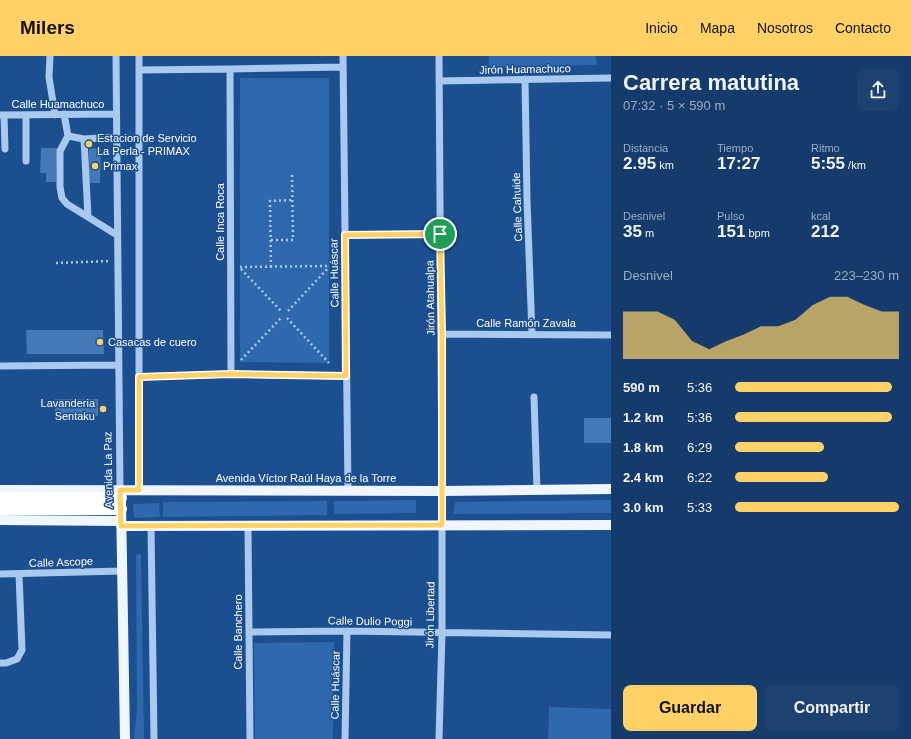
<!DOCTYPE html>
<html lang="es">
<meta charset="utf-8">
<style>
:root{--surface:#143b6b;--page:#1d4271;--text:#f1f3f6;--muted:#9dadc1;--accent:#ffd166}
body{margin:0;font-family:Arial,sans-serif;background:var(--page);color:var(--text);height:100vh;display:flex;flex-direction:column;font-size:15px;white-space:nowrap}
*{box-sizing:border-box;margin:0}
p{font-size:13px;color:var(--muted)}
.icon{flex:none;width:22px;height:22px;fill:none;stroke:currentColor;stroke-width:2;stroke-linecap:round;stroke-linejoin:round}
.map{position:relative;flex:1;overflow:hidden}
.panel{display:flex;flex-direction:column;background:var(--surface);width:300px}
.panel>*{flex:none}
.pin{position:absolute;display:grid;place-items:center;width:34px;height:34px;color:#fff;margin:-17px;border:2px solid #fff;border-radius:50%;box-shadow:0 1px 4px #0007}
.round{display:grid;place-items:center;flex:none;width:42px;height:42px;border-radius:8px;background:var(--page)}
.headline{display:flex;align-items:center;justify-content:space-between;height:68px;padding:0 12px}
h1{font-size:22px;font-weight:800;line-height:30px}
.metrics{display:grid;grid-template-columns:repeat(3,1fr);gap:6px;height:68px;padding:4px 12px}
.metrics div{display:grid;align-content:center}
.metrics b{font-size:17px;font-weight:800}
.metrics small{font-size:11px;font-weight:400}
.metrics p{font-size:11px}
.chart{height:112px;padding:8px 12px}
.chart p{display:flex;justify-content:space-between}
.chart svg{width:100%;height:72px;margin-top:4px;fill:var(--accent);opacity:.7}
.primary-button{display:flex;gap:8px;margin-top:auto;padding:8px 12px}
.primary-button a{flex:1;height:46px;border-radius:8px;background:var(--accent);color:#111;font-size:16px;font-weight:800;line-height:46px;text-align:center}
.primary-button a+a{background:var(--page);color:var(--text)}
ul{padding:0 12px;list-style:none;font-size:13px}
li{display:grid;grid-template-columns:64px 48px 1fr;align-items:center;height:30px}
li i{height:10px;border-radius:5px;background:var(--accent)}
header{display:flex;align-items:center;gap:24px;box-sizing:border-box;height:56px;padding:0 20px;background:var(--accent);color:#111}
header strong{font-size:19px}
nav{display:flex;gap:22px;margin-inline-start:auto;font-size:14px}
main{display:flex;flex:1;min-height:0}
.map>svg:first-child{display:block}
</style>
<header>
<strong>Milers</strong>
<nav><a>Inicio</a><a>Mapa</a><a>Nosotros</a><a>Contacto</a></nav>
</header>
<main>
<div class="map">
<svg width="611" height="683" viewBox="0 0 611 683">
<rect width="100%" height="100%" fill="#1b4f8f"/>
<path fill="#2e69ad" d="M489,0h107l1,9 -108,2z
M240,22h89v285l-89,-1z
M416,444v13l-82,1v-13z
M611,444v13l-158,1 2,-12z
M327,445v14l-164,2v-15z
M159,447l1,14 -26,1 -1,-14z
M141,498l3,185h-10l3,-31 -1,-153z
M334,586l-1,97h-78l-1,-96z
M549,651l62,2v30h-63z"/>
<path fill="#4478b7" d="M41,92h16l-1,34h-10v-9h-6z
M101,92l-1,35h-11v-34z
M26,274h77l1,24h-77z
M55,343h43v17h-43z
M584,362h27v25h-27z"/>
<g fill="none" stroke-linecap="round" stroke-linejoin="round">
<path stroke="#a9c9ee" stroke-width="2.5" stroke-dasharray="2 3" stroke-linecap="butt" d="M355,179l75,-1
M271,184h22l-1,-66
M56,207l54,-2
M240,211l89,-1
M271,211l-1,-66 23,-1
M241,213l40,42
M288,255l41,-44
M287,262l42,45
M241,304l40,-42"/>
<path stroke="#a9c9ee" stroke-width="7" d="M50,0l-1,21 6,38
M116,0l4,434
M139,0v434
M343,0l5,435
M230,13l1,305
M139,14l91,-1 113,-2
M525,23l2,121 5,134
M439,25l172,-3
M64,58l4,22 16,3 32,-2
M0,59l116,-1
M4,59l1,34
M68,80l-8,15v36l2,11 5,6 21,13
M84,83l4,78 29,18
M26,105v-46
M442,278l169,1
M0,310l119,-1
M139,321l92,-3 115,2
M534,341l3,93
M151,470l3,213
M248,470l2,213
M0,518l122,-3
M249,576l98,-1 264,4
M0,607h6l11,-4 5,-9 -3,-76
M345,683l2,-108
M439,683l3,-106v-142l-3,-435"/>
<path stroke="#f0f6ff" stroke-width="10" d="M0,434l442,1 169,-2
M121,446l4,237
M0,464l121,1
M121,470l490,-1"/>
<path stroke="#fff" stroke-width="12" d="M0,442h121
M0,453h121"/>
</g>
<g fill="none" stroke-linecap="round" stroke-linejoin="round">
<defs>
<path id="route" d="M440,178l2,100v191l-321,1 -1,-36h19v-113l92,-3 115,2 -1,-141z"/>
</defs>
<use href="#route" stroke="#fff" stroke-width="8"/>
<use href="#route" stroke="#ffd166" stroke-width="5"/>
</g>
<g fill="#ffd166" stroke="#1b4f8f" stroke-width="1.5">
<circle cx="89" cy="88" r="4"/>
<circle cx="95" cy="110" r="4"/>
<circle cx="100" cy="286" r="4"/>
<circle cx="103" cy="353" r="4"/>
</g>
<g text-anchor="middle" dominant-baseline="central" stroke-width="3" stroke-linejoin="round" paint-order="stroke">
<g font-size="11" fill="#fff" stroke="#1b4f8f">
<text transform="translate(525 13) rotate(-1)">Jirón Huamachuco</text>
<text x="58" y="48">Calle Huamachuco</text>
<text transform="translate(517 151) rotate(-92)">Calle Cahuide</text>
<text transform="translate(220 166) rotate(-90)">Calle Inca Roca</text>
<text transform="translate(334 217) rotate(-91)">Calle Huáscar</text>
<text transform="translate(430 242) rotate(-91)">Jirón Atahualpa</text>
<text x="526" y="267">Calle Ramón Zavala</text>
<text transform="translate(108 414) rotate(-91)">Avenida La Paz</text>
<text x="306" y="422">Avenida Víctor Raúl Haya de la Torre</text>
<text transform="translate(61 506) rotate(-2)">Calle Ascope</text>
<text transform="translate(430 559) rotate(-89)">Jirón Libertad</text>
<text transform="translate(370 565) rotate(1)">Calle Dulio Poggi</text>
<text transform="translate(238 576) rotate(-90)">Calle Banchero</text>
<text transform="translate(335 629) rotate(-89)">Calle Huáscar</text>
</g>
<g font-size="11" fill="#fff" stroke="#1b4f8f" text-anchor="start">
<text x="97" y="82">Estacion de Servicio<tspan x="97" dy="13">La Perla - PRIMAX</tspan></text>
<text x="103" y="110">Primax</text>
<text x="108" y="286">Casacas de cuero</text>
<text x="95" y="347" text-anchor="end">Lavanderia<tspan x="95" dy="13">Sentaku</tspan></text>
</g>
</g>
</svg>
<div class="pin" style="left:440px;top:178px;background:#1e9e55"><svg class="icon" aria-label="arrive" viewBox="0 0 24 24"><path d="M6 21V4h12l-3 4 3 4H6"/></svg></div>
</div>
<section class="panel">
<div class="headline"><div><h1>Carrera matutina</h1><p>07:32 · 5 × 590 m</p></div><a class="round"><svg class="icon" aria-label="share" viewBox="0 0 24 24"><path d="M12 15V3M7 8l5-5 5 5M5 13v7h14v-7"/></svg></a></div>
<div class="metrics">
<div><p>Distancia</p><b>2.95<small> km</small></b></div>
<div><p>Tiempo</p><b>17:27</b></div>
<div><p>Ritmo</p><b>5:55<small> /km</small></b></div>
</div>
<div class="metrics">
<div><p>Desnivel</p><b>35<small> m</small></b></div>
<div><p>Pulso</p><b>151<small> bpm</small></b></div>
<div><p>kcal</p><b>212</b></div>
</div>
<div class="chart"><p><span>Desnivel</span>223–230 m</p>
<svg viewBox="0 0 160 44" preserveAspectRatio="none"><path d="M0 44V15L10 15L20 15L30 20L40 33L50 38L60 33L70 29L80 24L90 24L100 20L110 11L120 6L130 6L140 11L150 15L160 15V44z"/></svg>
</div>
<ul>
<li><b>590 m</b>5:36<i style="width:96%"></i></li>
<li><b>1.2 km</b>5:36<i style="width:96%"></i></li>
<li><b>1.8 km</b>6:29<i style="width:54%"></i></li>
<li><b>2.4 km</b>6:22<i style="width:57%"></i></li>
<li><b>3.0 km</b>5:33<i style="width:100%"></i></li>
</ul>
<div class="primary-button"><a>Guardar</a><a>Compartir</a></div>
</section>
</main>
